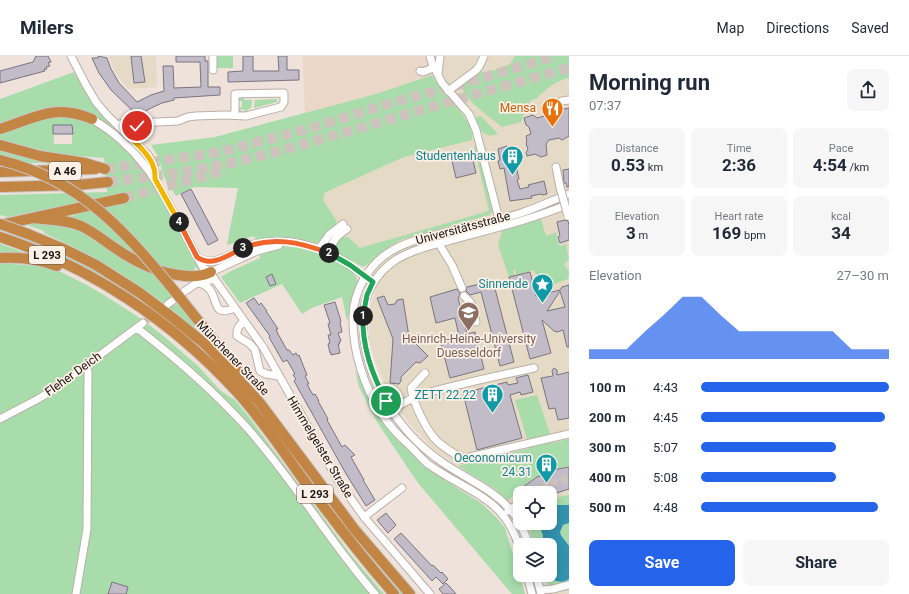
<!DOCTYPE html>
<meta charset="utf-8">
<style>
:root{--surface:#fff;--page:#f6f6f7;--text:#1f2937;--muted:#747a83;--line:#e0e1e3;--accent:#2563eb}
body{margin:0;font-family:Roboto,sans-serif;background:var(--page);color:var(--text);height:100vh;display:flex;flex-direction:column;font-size:15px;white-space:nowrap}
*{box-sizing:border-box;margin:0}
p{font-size:13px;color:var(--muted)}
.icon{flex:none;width:22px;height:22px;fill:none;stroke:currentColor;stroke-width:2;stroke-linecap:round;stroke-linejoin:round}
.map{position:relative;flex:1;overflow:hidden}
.panel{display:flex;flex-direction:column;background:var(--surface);width:340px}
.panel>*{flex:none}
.fabs{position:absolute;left:513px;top:430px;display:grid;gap:8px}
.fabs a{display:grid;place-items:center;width:44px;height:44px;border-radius:8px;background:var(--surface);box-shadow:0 2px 10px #0003;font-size:20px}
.pin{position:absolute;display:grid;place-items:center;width:34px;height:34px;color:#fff;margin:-17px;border:2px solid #fff;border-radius:50%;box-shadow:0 1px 4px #0007}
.km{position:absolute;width:20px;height:20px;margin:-10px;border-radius:50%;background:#222;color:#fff;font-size:11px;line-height:20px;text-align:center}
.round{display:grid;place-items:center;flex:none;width:42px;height:42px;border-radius:8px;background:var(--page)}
.summary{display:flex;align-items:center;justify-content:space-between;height:68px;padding:0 20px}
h1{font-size:22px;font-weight:700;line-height:30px}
.stats{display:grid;grid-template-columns:repeat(3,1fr);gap:6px;height:68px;padding:4px 20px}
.stats div{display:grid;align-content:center;border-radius:8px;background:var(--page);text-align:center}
.stats b{font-size:17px;font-weight:700}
.stats small{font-size:11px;font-weight:400}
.stats p{font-size:11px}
.chart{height:112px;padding:8px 20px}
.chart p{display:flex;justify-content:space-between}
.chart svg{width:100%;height:72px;margin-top:4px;fill:var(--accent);opacity:.7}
.action{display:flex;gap:8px;margin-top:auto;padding:8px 20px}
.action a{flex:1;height:46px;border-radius:8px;background:var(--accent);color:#fff;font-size:16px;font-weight:700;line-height:46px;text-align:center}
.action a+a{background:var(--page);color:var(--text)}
ul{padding:0 20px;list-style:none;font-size:13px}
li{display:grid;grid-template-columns:64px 48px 1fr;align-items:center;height:30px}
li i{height:10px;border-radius:5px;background:var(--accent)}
header{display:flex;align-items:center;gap:24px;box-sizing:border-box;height:56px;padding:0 20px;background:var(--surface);border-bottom:1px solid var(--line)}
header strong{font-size:19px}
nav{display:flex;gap:22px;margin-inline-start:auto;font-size:14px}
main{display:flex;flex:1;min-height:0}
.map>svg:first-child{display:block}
</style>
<header>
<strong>Milers</strong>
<nav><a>Map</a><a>Directions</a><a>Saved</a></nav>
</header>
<main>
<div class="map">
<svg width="569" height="538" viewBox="0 0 569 538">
<rect width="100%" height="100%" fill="#eee2da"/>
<path fill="#e4dac5" d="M109,0h47l1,31 -29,2 -14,-18z
M303,0h266v538h-20l-7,-19h8v-30h-16l-4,-13 -5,-9h25v-30h-30v21l-12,-13 -16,-14 -34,-21 -26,-18 -22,-24 -23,-32 -13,-35 -5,-18 1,-32 6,-17 -18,-41 -45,-54 89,-40 71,-18 -1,-9 -12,-17 -21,-25 -7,-11 -127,39z"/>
<path fill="#ead7c7" d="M303,0h125l4,19 -56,19 -71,20z"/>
<path fill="#a8ddab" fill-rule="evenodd" d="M215,0h18v12h-18z
M515,0h54v22c-14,3 -23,11 -33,21h-3l-5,5 -7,18 -19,5c-12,-10 -37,-26 -41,-42l19,-16 4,5 26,-10z
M74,16l9,16 61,69 3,5c-5,-4 -10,-11 -15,-16 -16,-16 -34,-29 -56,-35l-76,16v-28z
M432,19l7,11 21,25 12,17v12l-68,17 -78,35 -2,2 -1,6 13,20v6l-16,16 -5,1 -22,-5h-19l-17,2 -4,-4 -25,9 -1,-1 11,-56 -45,-1 -17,9 -12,-19 -6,-21 -7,-11 64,-8 161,-43z
M244,40v4h8l-1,8 -4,2 1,4h-4l1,-4 -4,-1 -1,4 -2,-1 1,-4 3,-1v-6h-4l3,-4z
M277,43v3l-23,6 1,-8z
M58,58l33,8 17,10 24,22 20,26 50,91 -2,1 -4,-5 -2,2 3,4 -33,-3 -37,-40 -24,-24 -52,3 -43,8 -8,-2v-20l107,-3 -3,-34 -47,-4 -57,-12v-10zM53,69h19v19h-18z
M478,60h3l17,18c-15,5 -18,-4 -22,-16z
M477,90l16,65 -4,4 -86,24 -13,7 -22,18 -5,3 -26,-14 -3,-6 5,-11 9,1 12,11 129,-37 -15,-64z
M0,94l47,12v1h-18l-29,-8z
M90,154l20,16 34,36 -82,-44 14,-3 -1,-3z
M541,163l5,17 10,-4 3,13 2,1 5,-2 3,16 -5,4 5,8 -1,7 -14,5v4l-6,1 -12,-14 -2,-5 -18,5v-4l-2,-1 -1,2 2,3 -6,2 -11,-32 4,-14z
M44,166l32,5 75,43 23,28 -2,7 2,1 4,-3 31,38c-49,-45 -104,-81 -165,-108v-2l-17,-6z
M20,180c23,9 46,19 69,31 57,32 112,74 155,125 56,65 100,139 159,202h-3l-6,-7 -45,-55 -66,-88 -121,-127 -24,-18 -47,-28 -33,-16 -45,-18z
M0,188l37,13 -37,-2z
M281,190c23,0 67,12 77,35l-6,17 -5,23 -5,-24 -30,11 -10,6 -20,-30 -42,19 -19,-26 10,-6 29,-13 -1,-5z
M0,207l38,3 19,4 30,15 17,10 39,25 24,19 31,27 23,25 14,9 14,17 102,138 33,39h-384z
M355,314l27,50 42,47 57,36 16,15 8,10 20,66h-13l-94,-111 -41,-61 -18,-35z
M537,339l16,48 16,-4v27c-25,4 -45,15 -61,35l-16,-14 -34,-21 72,-18 -15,-48z
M569,439v10h-15l-4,5v-8l10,-5z
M568,466l1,1v24l-9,-15 3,-7z
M525,467h14l4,13 -1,4 3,5h-11l-4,-13z
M542,519h8l1,4h18v3l-17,4 -9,-6z"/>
<path fill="#3494b0" d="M554,449h15v18l-6,2 -3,7 1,3 8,11v33c-6,4 -11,3 -18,0l-1,-4v-30h-5c-2,-4 -2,-5 -2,-9 -1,-5 -4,-8 -4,-13h11v-13z"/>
<path fill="#c1bcc8" stroke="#79747f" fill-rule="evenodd" d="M36,0h12l3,6 -3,1 2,3 -4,1 1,2h-3l1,2 -45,12v-12l33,-9z
M98,0l9,2 4,11 8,14 18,19 14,-7 13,-4 -1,-25h10l1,22 27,-1 -1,-25h-24v-6h29v5h3v26h12v8l-46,3v2l-12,3 -13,6 -11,7 -27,-26 -12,-17 -7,-15h6z
M131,0h10l4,26 -11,1z
M243,0h10v15h26l-1,-15h9v14h12v10l-71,2v-10l15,-1z
M569,52v28l-7,4 -3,-2 -10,2 -3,4 1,11 -6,2 -6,-3 -8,2 -1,-4 2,-2 -2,-7 1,-1 -1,-6 5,-2 -2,-7 -3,-2 -2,-7 9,-3 4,3 12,-3 4,-6 2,2z
M53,69h19l1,9h-20z
M507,90l2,6 6,-1 3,11h-3l4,17 -2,1 3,9 9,-2 -1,-2 16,-4 3,13 -5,1 -1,-1 -10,2 1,2 -22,3 -6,-33 -4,1 -2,-8 2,-1 -2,-11z
M471,96l5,21 -20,5 -5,-21z
M569,113v18h-2l-1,-4h-2l-1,-13z
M191,133l27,51 -10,5 -27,-51z
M565,164l3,1 1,4v15l-9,3 -2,-6 2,-1 -3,-14z
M530,216l6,24 24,-6 2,-3 7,-2v62h-2l-4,-17 -6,2 -3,-1 -12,-11 9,33 -21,6 -21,-82zM560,235l5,16 -18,4z
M272,218l4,10 -6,2 -4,-9z
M493,225l21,81 -14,4 -19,-74 -11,3 -4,-4 1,-4z
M457,233l3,4 -1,4 -1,1 9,36 8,-2 9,37 -34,9 -10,-38 19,-4 -4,-18 -19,5 -6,-26z
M384,240l4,9 7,-1 2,-4 6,-1 6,38 19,19 -8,7 -4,-1 -15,15v4l-2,3 -9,-1 3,-44 -16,-41z
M254,242l5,7 2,-2 6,8h-1l12,18h-2l2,5 9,16h2l4,5 3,-2 2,3 1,-1 8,20 -2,1 4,8h-2l6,11 2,-1 4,7h-1l10,18 -1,1 15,27 3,-2 10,10 -4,2 13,23h-1l12,20 -9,6 -21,-34 -51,-91 2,-2 -3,-4 2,-1 -8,-14 -4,2 -14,-25 1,-1 -24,-33z
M335,246l6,19 -1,1 2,10 -4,1 3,8 -2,1 1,2h-2l2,9 -9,2v-2h-1l-2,-9 2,-1 -2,-8h3l-3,-11 2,-1 -6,-18z
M554,312l3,2v5l12,-3v46l-11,2 -3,-12 -6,1 -8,-31 12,-2 -1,-5z
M528,319l5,17 -12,3 -1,-3 -10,3 12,43 -45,12 -14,-57 44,-11 1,3 10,-2 -2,-5z
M569,411v22l-19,6v-2h-30v5l-3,1 -4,-3 7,-7 17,-12 21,-8z
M386,457l10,12 -8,8 -11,-13z
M401,477l31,33 1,-1 8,8 1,-1 6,7 -5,5 -7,-7 -4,4 -38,-42z
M112,526l16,5 -2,7h-18z
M446,527l5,5 5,6h-13l-4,-5z"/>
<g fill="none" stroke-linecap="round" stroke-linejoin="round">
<path stroke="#cec3bc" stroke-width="7" stroke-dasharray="7 3.5" stroke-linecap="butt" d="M143,267l22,-17
M532,437l16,-9 21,-6"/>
<path stroke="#cec3bc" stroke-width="10" stroke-dasharray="10 5" stroke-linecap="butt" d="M105,113l116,-17 97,-26 76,-24 72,-19 89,-27
M108,126c38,-5 76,-9 113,-17 60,-13 118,-31 176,-48 57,-17 115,-33 172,-49
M124,142l102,-28"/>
<defs>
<path id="minor" d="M71,0l15,29 10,17 11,13 41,40 6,13 1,11
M213,0v14
M430,0l2,7 10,20 27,31 7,16 24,93
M420,15l3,1 12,-5
M438,18l2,-18
M448,35l27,-20 4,-4 5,-11
M562,45l7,-1
M92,63c61,36 76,87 109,145l2,4 8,4 2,5 50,70 76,135 25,35 66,77
M117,69l12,-4 7,2 42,-2 10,-4 8,-1 29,-1 21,1 35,-9 3,-5v-9l-49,1v17l-1,4
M130,81l7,-7 -1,-7
M556,111l4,20
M439,188l13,21 10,23
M319,193l10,-14 14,-11
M329,196c3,-11 8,-16 18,-23
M197,201c17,13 38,-7 54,-12 13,-3 28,-5 40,-3 21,3 41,11 57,22 7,5 13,10 20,15
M211,216l46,-21 22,-6
M197,227c27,3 9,38 37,25
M182,237l15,-10 18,-4
M464,240l7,7 5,19
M168,248l7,-5
M244,265c-5,4 -8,8 -7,15l13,8 5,6 5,21 6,3 12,2
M137,272c40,31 78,64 112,102 46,52 81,112 126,164
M425,317l-14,15c2,15 16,44 27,54 7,6 16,11 23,17l108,-25
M387,353c9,1 22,-11 33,-14 38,-11 76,-19 114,-27
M0,363l38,-20 15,-9 90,-67
M508,455l12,-8
M364,461l38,-29
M529,489c-4,-11 -8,-23 -16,-32 -16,-22 -50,-36 -71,-51 -44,-30 -79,-85 -79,-139 -1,-26 12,-50 34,-64 19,-11 41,-15 62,-21 37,-10 74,-19 110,-34
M520,494c-15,-54 -52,-57 -92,-86 -6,-5 -11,-11 -17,-17 -10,-9 -20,-19 -28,-31 -19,-29 -31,-65 -30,-100 1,-26 16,-52 38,-65 24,-14 54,-18 81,-25 16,-4 33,-8 49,-13 16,-5 32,-13 48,-19
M527,519l5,19
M536,519l5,19
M540,534l13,-1 16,-4
M76,538l11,-65 1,-157 -2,-6"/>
<path id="highway" d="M0,73c35,-11 54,-26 92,-10
M0,89l40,11 45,7 20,6
M0,116l95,-3
M0,131l78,-2 30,-3
M33,162c16,2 32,1 48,8 11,5 21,13 31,20 20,14 42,26 66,29 12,2 23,2 33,-3
M0,169l124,-27
M28,178l36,15 32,16 44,28 33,25 32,26 37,39 18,20 95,127 55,64
M0,181c91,30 172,84 236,154 24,26 44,56 64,84 30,41 61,81 94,119
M0,202c19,-1 39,1 57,8
M181,243l56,70"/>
</defs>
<use href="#minor" stroke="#bbafa7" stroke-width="9"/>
<use href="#highway" stroke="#c7c6c6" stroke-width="12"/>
<use href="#minor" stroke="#fff" stroke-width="7"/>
<use href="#highway" stroke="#c28543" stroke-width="10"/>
<defs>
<path id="minor-bridge" d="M560,131l8,29"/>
<path id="highway-bridge" d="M0,104c84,20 129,76 181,139
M0,168l28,10"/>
</defs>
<use href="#minor-bridge" stroke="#bbafa7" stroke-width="9" stroke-linecap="butt"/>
<use href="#highway-bridge" stroke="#c7c6c6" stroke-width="12" stroke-linecap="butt"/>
<use href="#minor-bridge" stroke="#fff" stroke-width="7"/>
<use href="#highway-bridge" stroke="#c28543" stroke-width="10"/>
</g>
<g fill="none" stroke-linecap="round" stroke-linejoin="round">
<defs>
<path id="split-1" d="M363,260c-1,31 9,58 23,85"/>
<path id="split-2" d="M329,197l21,12 23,17 -6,13 -4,21"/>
<path id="split-3" d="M243,192c30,-12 56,-6 86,5"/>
<path id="split-4" d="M179,166l18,35c15,11 31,-2 46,-9"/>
<path id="split-5" d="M138,89c10,10 18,20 17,34l24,43"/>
<path id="split-6" d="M137,70l-1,5 -6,6 8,8"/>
</defs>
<use href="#split-1" stroke="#fff" stroke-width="8"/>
<use href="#split-2" stroke="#fff" stroke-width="8"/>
<use href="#split-3" stroke="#fff" stroke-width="8"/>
<use href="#split-4" stroke="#fff" stroke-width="8"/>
<use href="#split-5" stroke="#fff" stroke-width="8"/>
<use href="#split-6" stroke="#fff" stroke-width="8"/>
<use href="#split-1" stroke="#22a559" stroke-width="5"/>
<use href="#split-2" stroke="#22a559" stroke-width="5"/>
<use href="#split-3" stroke="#f0652b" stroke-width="5"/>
<use href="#split-4" stroke="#f0652b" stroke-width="5"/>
<use href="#split-5" stroke="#f5b400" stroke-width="5"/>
<use href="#split-6" stroke="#f5b400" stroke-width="5"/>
</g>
<defs>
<symbol id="restaurant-pin" viewBox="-11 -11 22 30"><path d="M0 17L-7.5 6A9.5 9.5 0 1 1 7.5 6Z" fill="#e8710a" stroke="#fcf0e7"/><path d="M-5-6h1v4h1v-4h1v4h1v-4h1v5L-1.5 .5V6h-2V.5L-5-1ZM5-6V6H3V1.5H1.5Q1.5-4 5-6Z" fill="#fff"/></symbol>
<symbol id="building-pin" viewBox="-11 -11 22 30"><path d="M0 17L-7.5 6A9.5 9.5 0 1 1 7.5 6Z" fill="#0f9aa8" stroke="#fcf0e7"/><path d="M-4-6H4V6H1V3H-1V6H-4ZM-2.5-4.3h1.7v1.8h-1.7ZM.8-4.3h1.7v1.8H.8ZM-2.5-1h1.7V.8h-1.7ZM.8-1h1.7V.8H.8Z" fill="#fff"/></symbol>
<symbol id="sight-pin" viewBox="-11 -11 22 30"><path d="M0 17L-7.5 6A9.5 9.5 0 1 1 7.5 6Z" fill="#0f9aa8" stroke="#fcf0e7"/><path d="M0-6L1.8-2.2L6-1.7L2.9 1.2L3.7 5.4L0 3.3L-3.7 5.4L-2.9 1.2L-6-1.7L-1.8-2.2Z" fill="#fff"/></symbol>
<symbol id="university-pin" viewBox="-11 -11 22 30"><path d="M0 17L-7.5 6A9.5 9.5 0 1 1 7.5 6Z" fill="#8d6e63" stroke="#fcf0e7"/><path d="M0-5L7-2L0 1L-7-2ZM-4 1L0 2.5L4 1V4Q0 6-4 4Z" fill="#fff"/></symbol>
</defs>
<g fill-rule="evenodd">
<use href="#restaurant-pin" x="540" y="40" width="25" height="34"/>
<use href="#building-pin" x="500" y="88" width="25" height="34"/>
<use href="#sight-pin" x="530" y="216" width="25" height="34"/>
<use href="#university-pin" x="456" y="244" width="25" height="34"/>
<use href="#building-pin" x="480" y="326" width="25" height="34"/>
<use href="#building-pin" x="534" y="396" width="25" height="34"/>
</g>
<g text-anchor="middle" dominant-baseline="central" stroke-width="3.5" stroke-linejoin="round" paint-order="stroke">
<g fill="#fcf0e7" stroke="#5c5550" stroke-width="1">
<rect x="49" y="106" width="32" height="18" rx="3"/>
<rect x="29" y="190" width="36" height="18" rx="3"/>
<rect x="297" y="429" width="36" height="18" rx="3"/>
</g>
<g font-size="11" font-weight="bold" fill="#171310">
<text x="65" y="115">A 46</text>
<text x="47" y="199">L 293</text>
<text x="315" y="438">L 293</text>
</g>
<g font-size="12" fill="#c56008" stroke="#fcf0e7" text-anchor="end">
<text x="536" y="52">Mensa</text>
</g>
<g font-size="12" fill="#0d838f" stroke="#fcf0e7" text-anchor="end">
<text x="496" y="100">Studentenhaus</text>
<text x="528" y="228">Sinnende</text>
<text x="476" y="339">ZETT 22.22</text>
<text x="532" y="402">Oeconomicum<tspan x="532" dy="14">24.31</tspan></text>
</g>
<g font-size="12" fill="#171310" stroke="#fcf0e7">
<text transform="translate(463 172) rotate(-15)">Universitätsstraße</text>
<text transform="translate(233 302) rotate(46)">Münchener Straße</text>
<text transform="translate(73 318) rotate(-36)">Fleher Deich</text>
<text transform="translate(320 391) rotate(59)">Himmelgeister Straße</text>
</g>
<g font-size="12" fill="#785e54" stroke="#fcf0e7">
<text x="469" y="283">Heinrich-Heine-University<tspan x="469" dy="14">Duesseldorf</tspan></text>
</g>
</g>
</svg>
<div class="fabs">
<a><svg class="icon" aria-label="locate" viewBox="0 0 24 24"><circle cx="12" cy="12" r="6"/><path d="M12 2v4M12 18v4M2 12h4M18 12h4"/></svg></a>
<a><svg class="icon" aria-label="layers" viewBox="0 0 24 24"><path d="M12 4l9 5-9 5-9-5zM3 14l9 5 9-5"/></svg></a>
</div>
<div class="pin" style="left:386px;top:345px;background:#1e9e55"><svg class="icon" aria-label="arrive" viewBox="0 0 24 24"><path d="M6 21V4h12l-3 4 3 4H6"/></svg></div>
<div class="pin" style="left:137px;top:70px;background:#d93025"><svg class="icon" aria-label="check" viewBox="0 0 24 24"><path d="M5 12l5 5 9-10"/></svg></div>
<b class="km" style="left:363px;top:260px">1</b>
<b class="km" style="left:329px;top:197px">2</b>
<b class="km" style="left:243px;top:192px">3</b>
<b class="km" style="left:179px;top:166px">4</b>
</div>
<section class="panel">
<div class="summary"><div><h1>Morning run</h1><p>07:37</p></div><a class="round"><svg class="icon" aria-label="share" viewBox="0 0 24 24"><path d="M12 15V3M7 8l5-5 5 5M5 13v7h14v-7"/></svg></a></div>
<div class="stats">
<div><p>Distance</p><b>0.53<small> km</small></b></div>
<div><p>Time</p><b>2:36</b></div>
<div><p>Pace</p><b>4:54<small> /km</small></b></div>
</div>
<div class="stats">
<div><p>Elevation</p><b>3<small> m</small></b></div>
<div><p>Heart rate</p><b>169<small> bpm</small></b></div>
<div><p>kcal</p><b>34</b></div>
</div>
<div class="chart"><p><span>Elevation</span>27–30 m</p>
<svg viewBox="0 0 160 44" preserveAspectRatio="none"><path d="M0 44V38L10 38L20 38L30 27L40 17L50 6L60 6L70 17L80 27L90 27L100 27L110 27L120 27L130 27L140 38L150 38L160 38V44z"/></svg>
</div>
<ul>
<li><b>100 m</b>4:43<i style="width:100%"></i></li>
<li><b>200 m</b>4:45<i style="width:98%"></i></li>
<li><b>300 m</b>5:07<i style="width:72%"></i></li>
<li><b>400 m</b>5:08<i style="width:72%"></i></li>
<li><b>500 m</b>4:48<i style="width:94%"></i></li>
</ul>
<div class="action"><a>Save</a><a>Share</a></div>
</section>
</main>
